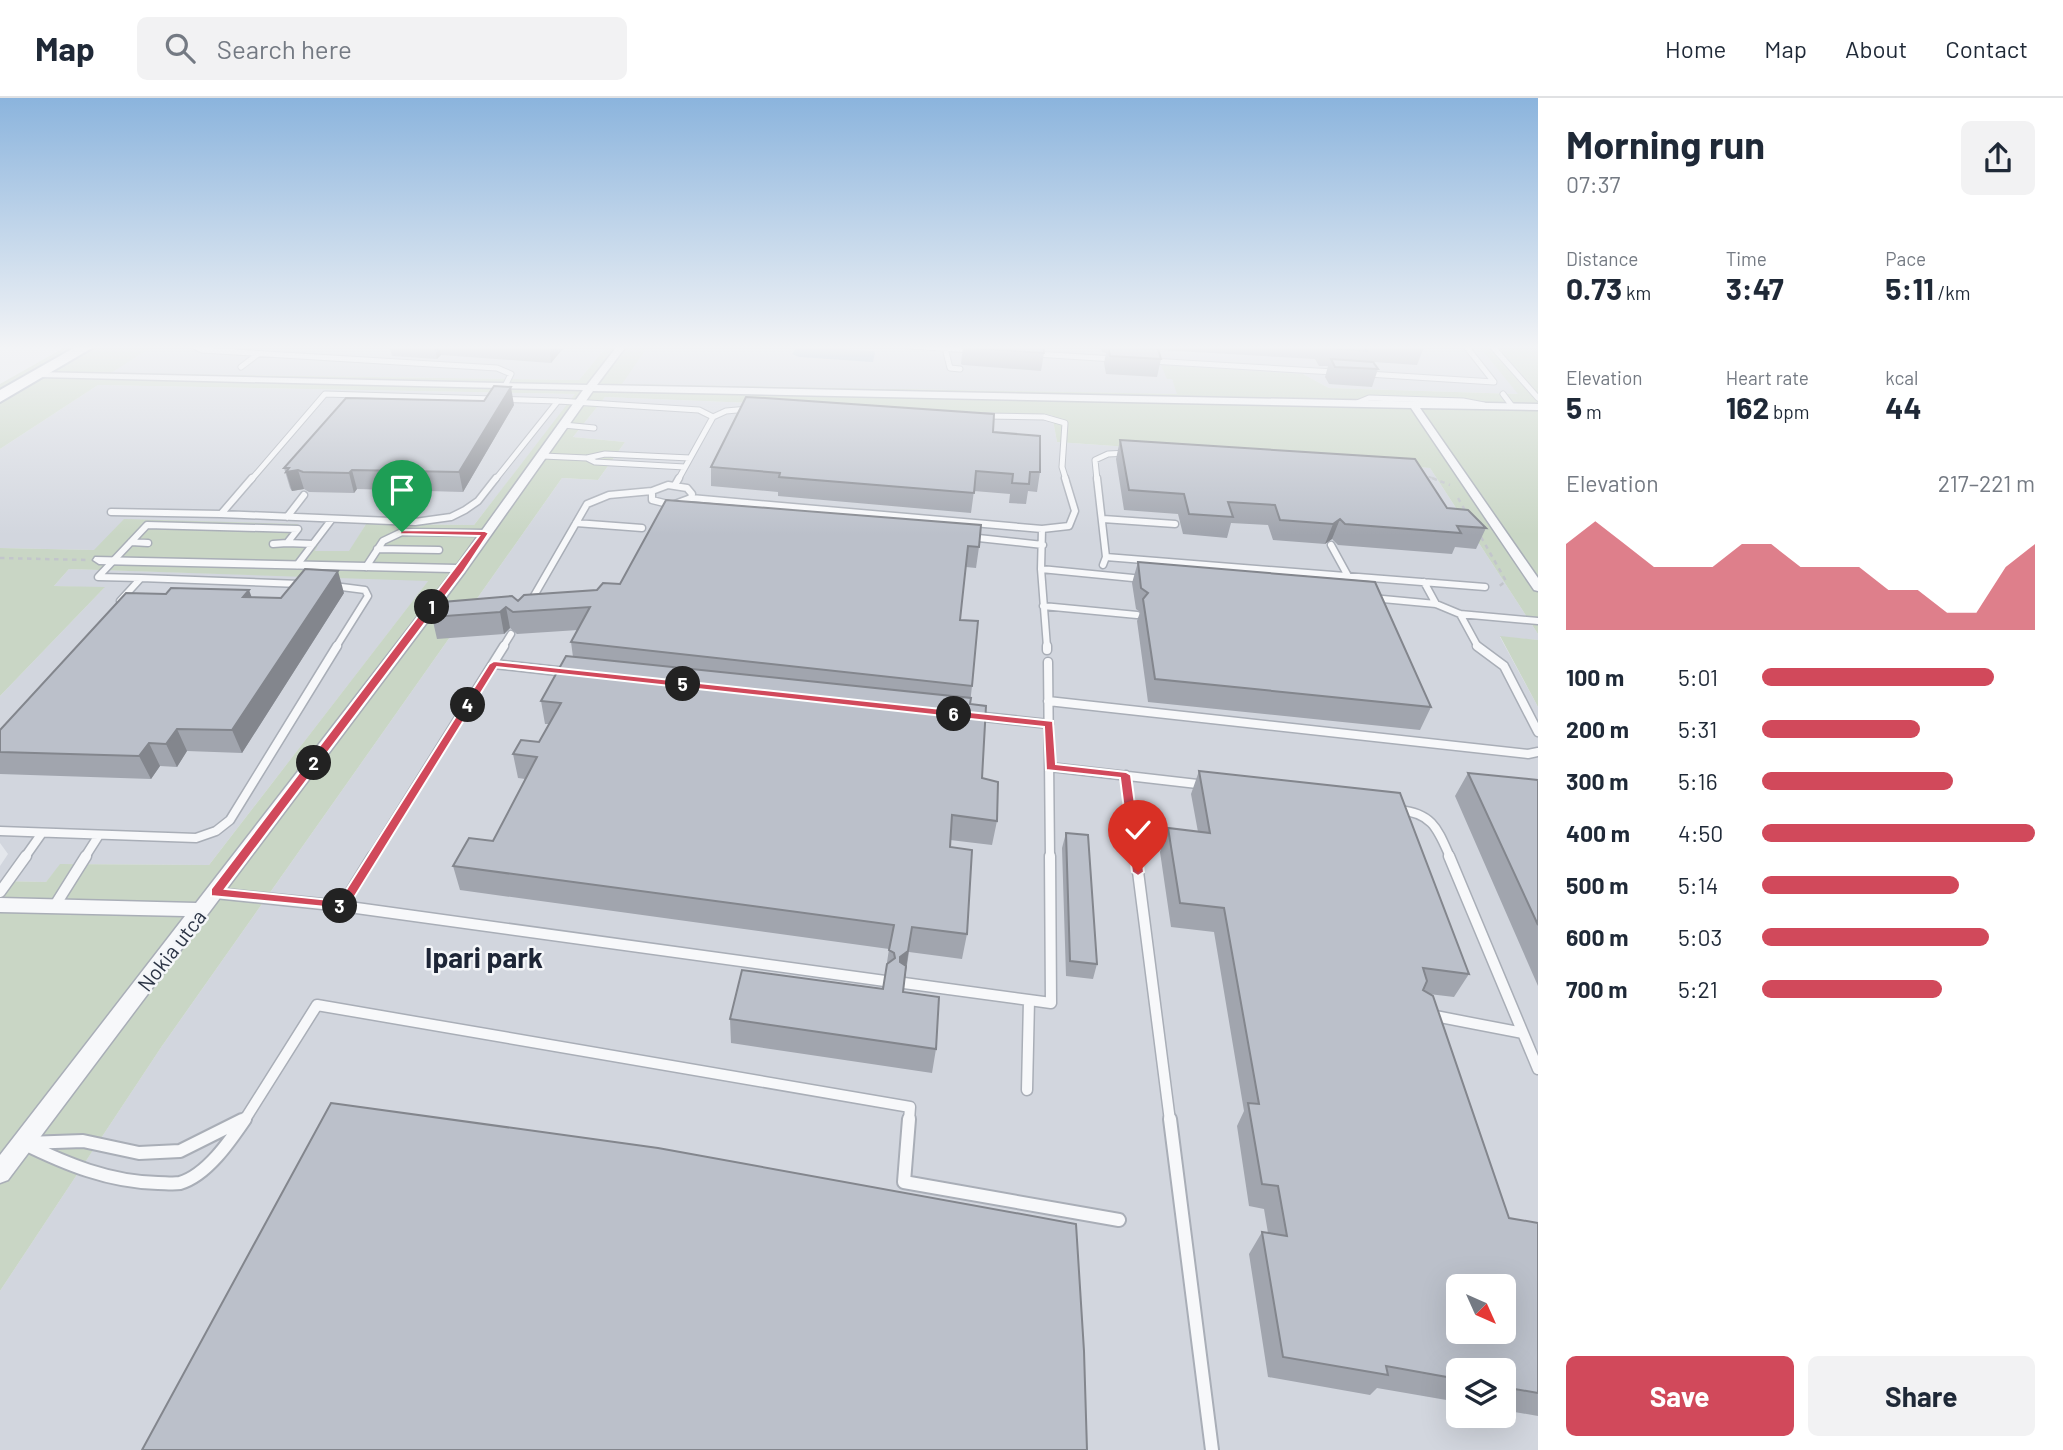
<!DOCTYPE html>
<meta charset="utf-8">
<style>
:root{--surface:#fff;--page:#f2f2f3;--text:#1f2937;--muted:#747a83;--line:#e0e1e3;--accent:#d1495b}
body{margin:0;font-family:Barlow,sans-serif;background:var(--page);color:var(--text);height:100vh;display:flex;flex-direction:column;font-size:26px;white-space:nowrap}
*{box-sizing:border-box;margin:0}
p{font-size:23px;color:var(--muted)}
.icon{flex:none;width:38px;height:38px;fill:none;stroke:currentColor;stroke-width:2;stroke-linecap:round;stroke-linejoin:round}
.map{position:relative;flex:1;overflow:hidden}
.details{display:flex;flex-direction:column;background:var(--surface);width:525px}
.details>*{flex:none}
.needle{width:46px;rotate:135deg}
.fabs{position:absolute;left:1446px;top:1176px;display:grid;gap:14px}
.fabs a{display:grid;place-items:center;width:70px;height:70px;border-radius:10px;background:var(--surface);box-shadow:0 7px 28px #0002;font-size:35px}
.pin{position:absolute;display:grid;place-items:center;width:60px;height:60px;color:#fff;margin:-72px -30px;border-radius:50% 50% 50% 0;rotate:-45deg;box-shadow:0 0 7px #0007}
.pin .icon{rotate:45deg}
.km{position:absolute;width:35px;height:35px;margin:-18px;border-radius:50%;background:#222;color:#fff;font-size:19px;line-height:35px;text-align:center}
.round{display:grid;place-items:center;flex:none;width:74px;height:74px;border-radius:10px;background:var(--page)}
.headline{display:flex;align-items:center;justify-content:space-between;height:119px;padding:0 28px}
h1{font-size:38px;font-weight:700;line-height:52px}
.stats{display:grid;grid-template-columns:repeat(3,1fr);gap:10px;height:119px;padding:7px 28px}
.stats div{display:grid;align-content:center}
.stats b{font-size:30px;font-weight:700}
.stats small{font-size:19px;font-weight:400}
.stats p{font-size:19px}
.chart{height:196px;padding:14px 28px}
.chart p{display:flex;justify-content:space-between}
.chart svg{width:100%;height:126px;margin-top:7px;fill:var(--accent);opacity:.7}
.button{display:flex;gap:14px;margin-top:auto;padding:14px 28px}
.button a{flex:1;height:80px;border-radius:10px;background:var(--accent);color:#fff;font-size:28px;font-weight:700;line-height:80px;text-align:center}
.button a+a{background:var(--page);color:var(--text)}
ul{padding:0 28px;list-style:none;font-size:23px}
li{display:grid;grid-template-columns:112px 84px 1fr;align-items:center;height:52px}
li i{height:18px;border-radius:9px;background:var(--accent)}
header{display:flex;align-items:center;gap:42px;box-sizing:border-box;height:98px;padding:0 35px;background:var(--surface);border-bottom:2px solid var(--line)}
header strong{font-size:33px}
nav{display:flex;gap:38px;margin-inline-start:auto;font-size:24px}
.search{width:490px;height:63px;background:var(--page);display:flex;align-items:center;gap:18px;box-sizing:border-box;padding:0 24px;border-radius:10px;color:var(--muted);font-size:26px}
main{display:flex;flex:1;min-height:0}
.map>svg:first-child{display:block}
</style>
<header>
<strong>Map</strong>
<div class="search"><svg class="icon" aria-label="search" viewBox="0 0 24 24"><circle cx="10" cy="10" r="6"/><path d="M15 15l6 6"/></svg>Search here</div>
<nav><a>Home</a><a>Map</a><a>About</a><a>Contact</a></nav>
</header>
<main>
<div class="map">
<svg width="1538" height="1352" viewBox="0 0 1538 1352">
<rect width="100%" height="100%" fill="#e4e7ec"/>
<path fill="#d2d6de" fill-rule="evenodd" d="M155,247h453l-29,35 -470,-7z
M649,247h829l41,49 -190,-6 -26,-14 -131,5 6,15 -557,-10z
M98,287l478,9 -102,131 -108,-1 -16,27h-36l6,-9 -226,8 -94,-2v-99z
M605,299l447,18 5,27 373,26 108,166v6l-38,-3 38,70v743h-1538v-159l162,-245 400,-568 36,2 27,-38 -52,-5zM1458,1188h45v46h-45zM1458,1272h45v46h-45z
M69,471l360,11 -220,285 -148,-1 -15,18 -46,-1v-15l8,-12 -8,-11v-147l104,-108 -50,-2z"/>
<path fill="#c9d6c5" d="M69,247h86l-44,28 468,7 29,-35h41l-27,39 555,10 -5,-15h-5l-6,-14 142,9 26,14 189,6 -40,-49h60v289l-108,-166 -373,-26 -5,-27 -447,-18 -32,40 52,5 -27,38 -36,-2 -400,568 -162,245v-410l46,1 14,-18 149,1 219,-284 -359,-12 -15,17 51,1 -105,109v-148l94,2 30,-31 173,5 6,5 -10,12h27l-5,10h34l17,-27 108,1 101,-131 -477,-9 -98,64v-65z
M1500,538l38,4v67z"/>
<path fill="#9fb4cc" d="M797,249l77,4 1,2 -2,9 -74,-5 -7,-3z"/>
<g fill="none" stroke-linecap="round" stroke-linejoin="round">
<defs>
<path id="service-far4" d="M192,247l10,5 295,18 14,6 -6,12
M897,247l74,5
M1491,247l47,53
M945,250l5,20 10,1
M1036,256l78,5
M1151,263l183,11
M241,269l17,-13
M1368,276l126,8 -29,-37
M1503,296l9,12
M558,303l141,9 14,7
M1357,305l12,-5 94,3 21,4
M985,318l59,1 21,6 -3,44 4,13
M564,327l30,3
M543,358l44,2 18,-4 85,4
M587,360l8,4 90,5
M251,382l74,-86 233,7
M495,382l63,-79
M678,382l35,-63 13,-6 22,-2
M1097,382l-2,-20 13,-6 20,-1"/>
<path id="service-far3" d="M252,380l-31,36 194,8 36,-5 14,-7 13,-9 18,-23
M1097,380l9,79 -3,8
M668,387l19,3 5,6 -1,4 -19,7 -20,-5v-9z
M675,387l4,-7
M691,400l351,31
M111,414l110,2
M287,419l17,-22
M1103,421l72,5
M576,425l66,5
M969,439l74,8
M131,444l17,1
M273,446l14,-1
M1331,447l17,31
M377,451l62,1
M1106,459l379,30
M297,467l35,-46
M366,469l17,-26 19,-9 83,1
M1041,471l102,10
M141,480l-43,-1 49,-52 151,4 -11,14 26,1
M1424,484l12,22
M334,488l31,4 3,6 -32,51
M1372,500l64,6 24,10 78,7
M120,503l21,-23 159,6
M531,503l56,-97 22,-9 43,-4
M1043,508l94,9
M1460,516l18,33
M503,549l8,-13
M1047,549l-6,-78 1,-40 27,-3 6,-15 -10,-33"/>
<path id="service-far2" d="M1047,548v4
M1477,548l27,20 34,66
M1048,564l2,195
M494,566l72,8
M1048,603l480,53 10,-2
M975,618l74,8
M1050,669l156,18
M1126,677l10,82
M1399,712c34,3 39,20 51,47
M0,733l196,7 20,-7 14,-11 107,-174
M25,759l17,-24
M85,759l14,-22
M372,759l132,-211"/>
<path id="service-far1" d="M1136,758l34,265
M1449,758l89,213
M0,794l26,-36
M215,795l127,13 543,75
M342,808l31,-50
M54,809l32,-51
M904,885l147,20 -1,-147
M1430,917l93,18
M1027,992l2,-90
M244,1023l73,-116 593,102 -1,14"/>
<path id="service" d="M909,1021l-5,63 215,38
M1170,1021l42,331
M23,1045c43,21 86,39 135,40 7,0 15,1 22,0 27,-8 50,-42 65,-64
M26,1045l57,-2 56,12 41,-2 62,-31"/>
<path id="minor" d="M618,247h9l-30,40 941,19v6l-118,-2 118,170v13l-4,-1 -123,-182 -818,-17 -128,181 -457,608 -8,3v-28l185,-239 -185,-4v-14l196,5 256,-331 -353,-8 -6,-4 2,-3 362,8 126,-175 -543,-13 -5,-3 2,-2 550,13z"/>
<path id="primary" d="M79,247h18l-97,57v-12z"/>
</defs>
<use href="#service-far4" stroke="#a9aeb7" stroke-width="7"/>
<use href="#service-far3" stroke="#a9aeb7" stroke-width="9"/>
<use href="#service-far2" stroke="#a9aeb7" stroke-width="11"/>
<use href="#service-far1" stroke="#a9aeb7" stroke-width="13"/>
<use href="#service" stroke="#a9aeb7" stroke-width="16"/>
<use href="#minor" stroke="#a9aeb7" stroke-width="3"/>
<use href="#primary" stroke="#a3abb8" stroke-width="4"/>
<path stroke="#c2c5cb" stroke-width="2" stroke-dasharray="3.5 3.5" stroke-linecap="butt" d="M1530,247l8,7
M1422,376l15,6"/>
<path stroke="#c2c5cb" stroke-width="2.5" stroke-dasharray="4.5 4.5" stroke-linecap="butt" d="M1432,380l18,7
M1458,400l8,14
M1481,439l25,44 -9,7
M0,460l87,2"/>
<use href="#service-far4" stroke="#f7f8fa" stroke-width="5"/>
<use href="#service-far3" stroke="#f7f8fa" stroke-width="6"/>
<use href="#service-far2" stroke="#f7f8fa" stroke-width="8"/>
<use href="#service-far1" stroke="#f7f8fa" stroke-width="10"/>
<use href="#service" stroke="#f7f8fa" stroke-width="12"/>
<use href="#minor" fill="#f7f8fa" fill-rule="evenodd"/>
<use href="#primary" fill="#fff" fill-rule="evenodd"/>
</g>
<path fill="#a1a5ae" d="M389,247h177l-15,18 -110,-8 -4,4 -45,-3z
M963,247l81,8 -3,18 -78,-6 -2,-1z
M1063,247h359l2,2 -7,18 -43,-3 4,7 -6,18 -43,-3 -4,-7 3,-11h-9l-4,-7 -156,-9 2,9 -4,18 -51,-3 -2,-11 2,-10 -4,-1 -1,-4z
M514,307l-51,87 -106,-3 -3,4 -45,-1 -5,-3 -12,2 -2,-3 -6,-20z
M993,334l47,40 -3,20 -9,-1 -2,13 -17,-1 1,-9 -36,-3 -3,22 -193,-17v-4l-67,-6v-19z
M1120,342l327,68 39,20 -10,21 -21,-2 -3,7 -114,-9 -6,-6 -7,5 -52,-4 -5,-15 -37,-2 -4,15 -44,-4 -5,-20 -54,-4 -8,-51z
M666,402l313,47 -3,21 -10,-1 -6,53 12,66 -2,18 12,74 15,43 -5,24 -42,-5v7l17,87 -5,25 -53,-7 -6,40 33,57 -4,24 -201,-30 -1,-24 153,-30 6,-40 -429,-59 -7,-24 40,-25 32,-62 -7,-1 -5,-24 26,-12 10,-18h-4l-4,-23 32,-44 -2,-15 7,-12 -61,4 -7,-6 -6,6 -67,5 -5,-22 86,-16 79,-11 23,-6z
M1138,464l293,145 -11,23 -272,-28 -11,-81 3,-9 -4,-3 -4,-26z
M344,495l-102,160 -55,-2 -10,16 -17,-1 -9,13 -151,-5v-44l252,-133 29,1z
M1199,673l270,203 -15,23 -25,-3 80,224 29,5v193l-35,-6v-40h-45v32l-81,-14 -7,7 -102,-18 -19,-123 13,-22 6,1 -4,-24 -15,-3 -12,-80 7,-15 -30,-179 -43,-5 -11,-75 8,-24 30,4 -7,-38z
M1468,675l70,7v206l-83,-190z
M1066,735l31,131 -4,15 -27,-3 -4,-128z"/>
<path fill="#83868d" d="M434,247h5l2,10 -4,4z
M549,247h17l-15,18z
M511,289l3,18 -51,87 -4,-20z
M298,372l6,19 -12,2 -6,-19z
M352,372l5,19 -3,4 -5,-20z
M1340,421l-8,20 -7,5 8,-20z
M338,473l6,22 -102,160 -10,-23z
M249,492l8,21 -14,-14z
M506,509l4,21 -6,6 -4,-22z
M177,631l10,22 -10,16 -11,-23z
M149,645l11,23 -9,13 -12,-23z
M912,829l-7,49 -8,5 3,-24z"/>
<path fill="#bbc0ca" stroke="#83868d" stroke-width="2" fill-rule="evenodd" d="M963,247h80l1,8 -79,-5z
M1323,247h40l4,6 -43,-3z
M1388,247h34l2,2z
M1108,248l50,3 3,10 -51,-3z
M1331,261l42,3 5,7 -43,-2z
M494,288l17,1 -52,85 -107,-2 -3,3 -46,-1 -5,-2 -12,2 3,-4h-5l62,-70 138,3z
M746,299l19,1 229,16 -1,18 47,4v36h-10l-1,12 -17,-1 1,-9 -37,-3 -2,22 -195,-16 1,-4 -69,-6z
M1120,342l295,19 32,49 21,2 18,18 -29,-2 4,7 -116,-9 -5,-5 -7,5 -53,-4 -5,-15 -47,-3 5,15 -44,-3 -5,-20 -55,-4z
M666,402l315,25 -2,22 -11,-1 -8,74 18,1 -6,65 -401,-44 19,-35 -77,5 -7,-5 -6,5 -68,5 -1,-14 81,-7 6,5 6,-6 73,-5 6,-7 17,1z
M1138,464l237,20 56,125 -276,-28 -12,-80 5,-6 -7,-5z
M305,471l33,2 -106,159 -55,-1 -11,15 -17,-1 -10,13 -139,-4v-22l126,-137 40,1 5,-6 78,2 -6,7 38,1z
M566,558l405,42 -1,6 16,2 -4,72 16,4 -1,39 -45,-6 -2,32 22,3 -5,84 -55,-7 -4,24 -8,6v5l6,4 -3,26 36,5 -3,52 -206,-30 12,-49 141,19 4,-25 8,-6 -1,-5 -5,-3 5,-25 -441,-59 16,-28 24,3 44,-84 -24,-3 8,-14 18,2 22,-39 -20,-2z
M1199,673l201,22 69,181 -46,-6 4,13 -4,9 10,6 76,222 29,5v170l-35,-6v-17h-45v9l-72,-13 2,9 -105,-18 -21,-125 25,4 -9,-50 -16,-2 -14,-81 11,1 -35,-196 -44,-5 -12,-75 42,5zM1458,1188h45v46h-45z
M1468,675l70,7v145z
M1066,735l22,2 9,129 -27,-3z
M331,1005l327,45 418,76 8,127 3,99h-945z"/>
<linearGradient id="sky" x2="0" y2="1"><stop stop-color="#8bb4dd"/><stop offset="0.57" stop-color="#f3f4f6"/><stop offset="1" stop-color="#f3f4f6" stop-opacity="0"/></linearGradient>
<rect width="1538" height="437" fill="url(#sky)"/>
<path fill="#d1495b" stroke="#fff" stroke-width="2" d="M402,432l83,1 4,2 -25,38 -239,318 114,12 150,-237 5,-3 559,60 3,43 70,8 5,3 13,97 -6,4 -6,-4 -12,-94 -74,-8 -2,-43 -547,-60 -150,242 -136,-13v-7l268,-353 -80,-2z"/>
<g text-anchor="middle" dominant-baseline="central" stroke-width="5" stroke-linejoin="round" paint-order="stroke">
<g font-size="21" fill="#2b3445" stroke="#f4f6f9">
<text transform="translate(171 852) rotate(-52)">Nokia utca</text>
</g>
<g font-size="28" font-weight="bold" fill="#1d2536" stroke="#f4f6f9">
<text x="484" y="859">Ipari park</text>
</g>
</g>
</svg>
<div class="fabs">
<a><svg class="needle" viewBox="-14 -14 28 28"><path d="M0-13l5 13h-10z" fill="#e53935"/><path d="M0 13l5-13h-10z" fill="#747a83"/></svg></a>
<a><svg class="icon" aria-label="layers" viewBox="0 0 24 24"><path d="M12 4l9 5-9 5-9-5zM3 14l9 5 9-5"/></svg></a>
</div>
<div class="pin" style="left:402px;top:434px;background:#1e9e55"><svg class="icon" aria-label="arrive" viewBox="0 0 24 24"><path d="M6 21V4h12l-3 4 3 4H6"/></svg></div>
<div class="pin" style="left:1138px;top:774px;background:#d93025"><svg class="icon" aria-label="check" viewBox="0 0 24 24"><path d="M5 12l5 5 9-10"/></svg></div>
<b class="km" style="left:432px;top:509px">1</b>
<b class="km" style="left:314px;top:665px">2</b>
<b class="km" style="left:340px;top:808px">3</b>
<b class="km" style="left:468px;top:607px">4</b>
<b class="km" style="left:683px;top:586px">5</b>
<b class="km" style="left:954px;top:616px">6</b>
</div>
<section class="details">
<div class="headline"><div><h1>Morning run</h1><p>07:37</p></div><a class="round"><svg class="icon" aria-label="share" viewBox="0 0 24 24"><path d="M12 15V3M7 8l5-5 5 5M5 13v7h14v-7"/></svg></a></div>
<div class="stats">
<div><p>Distance</p><b>0.73<small> km</small></b></div>
<div><p>Time</p><b>3:47</b></div>
<div><p>Pace</p><b>5:11<small> /km</small></b></div>
</div>
<div class="stats">
<div><p>Elevation</p><b>5<small> m</small></b></div>
<div><p>Heart rate</p><b>162<small> bpm</small></b></div>
<div><p>kcal</p><b>44</b></div>
</div>
<div class="chart"><p><span>Elevation</span>217–221 m</p>
<svg viewBox="0 0 160 44" preserveAspectRatio="none"><path d="M0 44V14L10 6L20 14L30 22L40 22L50 22L60 14L70 14L80 22L90 22L100 22L110 30L120 30L130 38L140 38L150 22L160 14V44z"/></svg>
</div>
<ul>
<li><b>100 m</b>5:01<i style="width:85%"></i></li>
<li><b>200 m</b>5:31<i style="width:58%"></i></li>
<li><b>300 m</b>5:16<i style="width:70%"></i></li>
<li><b>400 m</b>4:50<i style="width:100%"></i></li>
<li><b>500 m</b>5:14<i style="width:72%"></i></li>
<li><b>600 m</b>5:03<i style="width:83%"></i></li>
<li><b>700 m</b>5:21<i style="width:66%"></i></li>
</ul>
<div class="button"><a>Save</a><a>Share</a></div>
</section>
</main>
